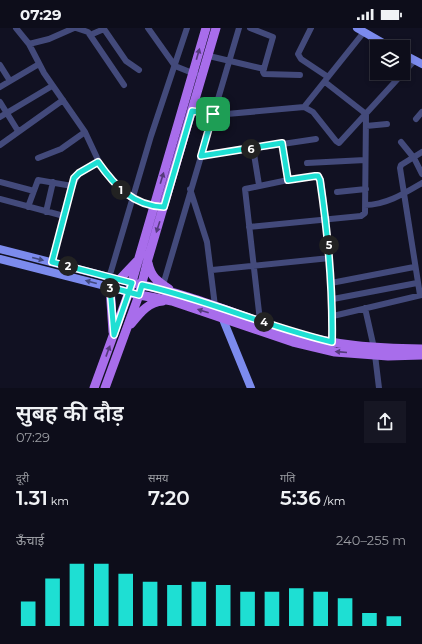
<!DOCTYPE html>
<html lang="hi">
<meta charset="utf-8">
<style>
:root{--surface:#0d0d1a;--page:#161623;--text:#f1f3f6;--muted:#9a9ca2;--line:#2d2d39;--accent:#1edfd3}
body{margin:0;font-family:Montserrat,"Noto Sans Devanagari",sans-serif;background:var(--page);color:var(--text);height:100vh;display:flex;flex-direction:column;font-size:15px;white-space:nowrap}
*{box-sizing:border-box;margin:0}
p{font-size:13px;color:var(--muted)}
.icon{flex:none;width:22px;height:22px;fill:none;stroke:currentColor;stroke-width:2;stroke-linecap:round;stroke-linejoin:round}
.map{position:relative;height:360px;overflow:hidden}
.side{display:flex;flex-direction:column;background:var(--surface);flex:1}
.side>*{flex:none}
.buttons{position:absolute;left:370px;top:12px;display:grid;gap:8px}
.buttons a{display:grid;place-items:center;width:40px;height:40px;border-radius:0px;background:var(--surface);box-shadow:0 2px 6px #0003,0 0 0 1px var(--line);font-size:20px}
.pin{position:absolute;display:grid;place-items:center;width:34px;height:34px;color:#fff;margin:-17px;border-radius:8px;box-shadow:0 2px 6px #0006}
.km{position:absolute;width:20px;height:20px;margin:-10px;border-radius:50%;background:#222;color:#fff;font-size:11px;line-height:20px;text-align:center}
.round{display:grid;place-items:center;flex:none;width:42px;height:42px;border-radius:0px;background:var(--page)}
.head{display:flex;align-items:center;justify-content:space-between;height:68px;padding:0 16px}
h1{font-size:22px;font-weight:600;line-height:30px}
.stats{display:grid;grid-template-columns:repeat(3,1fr);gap:6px;height:68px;padding:4px 16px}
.stats div{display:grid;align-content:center}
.stats b{font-size:20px;font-weight:600}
.stats small{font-size:11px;font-weight:400}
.stats p{font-size:11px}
.chart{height:112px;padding:8px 16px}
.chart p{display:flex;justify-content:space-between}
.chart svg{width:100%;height:72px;margin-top:4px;stroke:var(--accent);stroke-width:6}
.status{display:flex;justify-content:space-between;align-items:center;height:28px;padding:0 20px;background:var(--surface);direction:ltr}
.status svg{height:11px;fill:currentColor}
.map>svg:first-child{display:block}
</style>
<div class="status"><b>07:29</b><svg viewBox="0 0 49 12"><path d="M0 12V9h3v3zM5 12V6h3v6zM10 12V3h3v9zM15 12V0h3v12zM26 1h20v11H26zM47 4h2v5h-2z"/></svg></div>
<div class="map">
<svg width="422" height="360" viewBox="0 0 422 360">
<rect width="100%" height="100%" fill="#112"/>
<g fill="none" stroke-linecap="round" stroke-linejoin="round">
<path stroke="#434a7b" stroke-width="6" d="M16,0l13,16 15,29 41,59 14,30 8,13 25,24 24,8
M76,0l12,4 36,53
M148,0l27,38 20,8
M250,0l23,9 -10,35 1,2 36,1
M311,0l-13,26 3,5 27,18
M90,7l14,-6 22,32 13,9
M29,16l20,-5 25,-11
M209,28l55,13
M0,37l10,16
M0,59l39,-23
M0,74l18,29
M304,79l60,-75
M192,83l35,3 77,-7 9,5 23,29 3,2 76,-83
M0,89l52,-31
M416,91l6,-7
M366,98l21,-2
M401,114l13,16 8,16
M282,115l6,37
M0,117l63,-45
M253,120l6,37
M201,128l115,-17
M38,130l23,-9 24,-17
M307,135l58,-3
M0,154l34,9
M72,158l7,-13 20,-11
M190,161l17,53 8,64
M337,164l29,-3
M0,171l64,17
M365,177c21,0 40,-12 57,-22
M28,179l10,-27 34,6 -20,76
M46,184l7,-30
M249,199l112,-11 4,-3 1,-99 -41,-32
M212,242l118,-12
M109,250l42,-142 36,-108
M331,255l83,-16
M163,257l76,-257
M420,267l-20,-127 1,-3 21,-13
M333,271l84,-16
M365,280l9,40
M333,288l89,-21
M260,293l-15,-132 43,-9 31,-4 2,4c7,54 12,108 11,162
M375,327l4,33"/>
<path stroke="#7c8bed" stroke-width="8" d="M357,0l33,19
M403,26l19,10
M0,221l132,34
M0,231l129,33
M222,289l29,71"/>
<path stroke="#a86deb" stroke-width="9" d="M148,235c3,14 9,18 21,26
M119,252l18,-19
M137,256c53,10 102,32 153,48 43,14 87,16 132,17
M110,259l3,45
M134,266l38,7 121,41 42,10 53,4 34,-1
M131,296c9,-11 17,-22 32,-23
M94,360l35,-96 77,-264
M105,360l34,-93 9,-36 68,-231"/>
</g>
<defs><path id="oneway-solid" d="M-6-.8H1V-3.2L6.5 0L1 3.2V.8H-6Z"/></defs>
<g fill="#553a7c">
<use href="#oneway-solid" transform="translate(198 26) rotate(-74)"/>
<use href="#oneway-solid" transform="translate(162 150) rotate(-73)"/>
<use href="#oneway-solid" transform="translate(158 199) rotate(108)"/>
<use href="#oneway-solid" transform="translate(203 283) rotate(-162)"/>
<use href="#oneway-solid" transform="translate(108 323) rotate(-70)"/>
<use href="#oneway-solid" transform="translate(341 324) rotate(-175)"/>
</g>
<g fill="#41487d">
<use href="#oneway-solid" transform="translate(38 231) rotate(14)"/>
<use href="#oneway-solid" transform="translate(91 254) rotate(-165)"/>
</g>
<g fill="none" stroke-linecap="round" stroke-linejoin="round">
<defs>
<path id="route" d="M213,86l-21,-3 -28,96c-31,-1 -49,-21 -66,-45l-19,11 -5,5 -22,84 80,21 -18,52 -4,-48 29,8 3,-10c64,14 125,42 190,57 1,-54 -4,-108 -12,-162l-2,-4h-3l-27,4 -6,-37 -81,13 12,-42"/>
</defs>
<use href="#route" stroke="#fff" stroke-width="8"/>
<use href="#route" stroke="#1edfd3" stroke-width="5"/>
</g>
</svg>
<div class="buttons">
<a><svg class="icon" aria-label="layers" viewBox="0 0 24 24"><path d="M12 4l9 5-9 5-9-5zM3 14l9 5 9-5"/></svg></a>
</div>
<div class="pin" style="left:213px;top:86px;background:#1e9e55"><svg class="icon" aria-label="arrive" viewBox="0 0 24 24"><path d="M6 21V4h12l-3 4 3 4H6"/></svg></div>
<b class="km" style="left:121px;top:162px">1</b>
<b class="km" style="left:68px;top:238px">2</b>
<b class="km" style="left:110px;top:260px">3</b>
<b class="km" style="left:264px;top:294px">4</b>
<b class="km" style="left:329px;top:217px">5</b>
<b class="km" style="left:251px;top:121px">6</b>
</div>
<section class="side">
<div class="head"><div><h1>सुबह की दौड़</h1><p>07:29</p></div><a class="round"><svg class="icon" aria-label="share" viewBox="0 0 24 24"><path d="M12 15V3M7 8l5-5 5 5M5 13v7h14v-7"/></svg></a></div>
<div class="stats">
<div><p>दूरी</p><b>1.31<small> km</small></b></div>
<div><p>समय</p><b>7:20</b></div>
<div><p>गति</p><b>5:36<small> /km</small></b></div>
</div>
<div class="chart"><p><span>ऊँचाई</span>240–255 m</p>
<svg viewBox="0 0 160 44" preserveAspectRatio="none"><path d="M5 44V29M15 44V15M25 44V6M35 44V6M45 44V12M55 44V17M65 44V19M75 44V17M85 44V19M95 44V23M105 44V23M115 44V21M125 44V23M135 44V27M145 44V36M155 44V38"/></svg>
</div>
</section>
